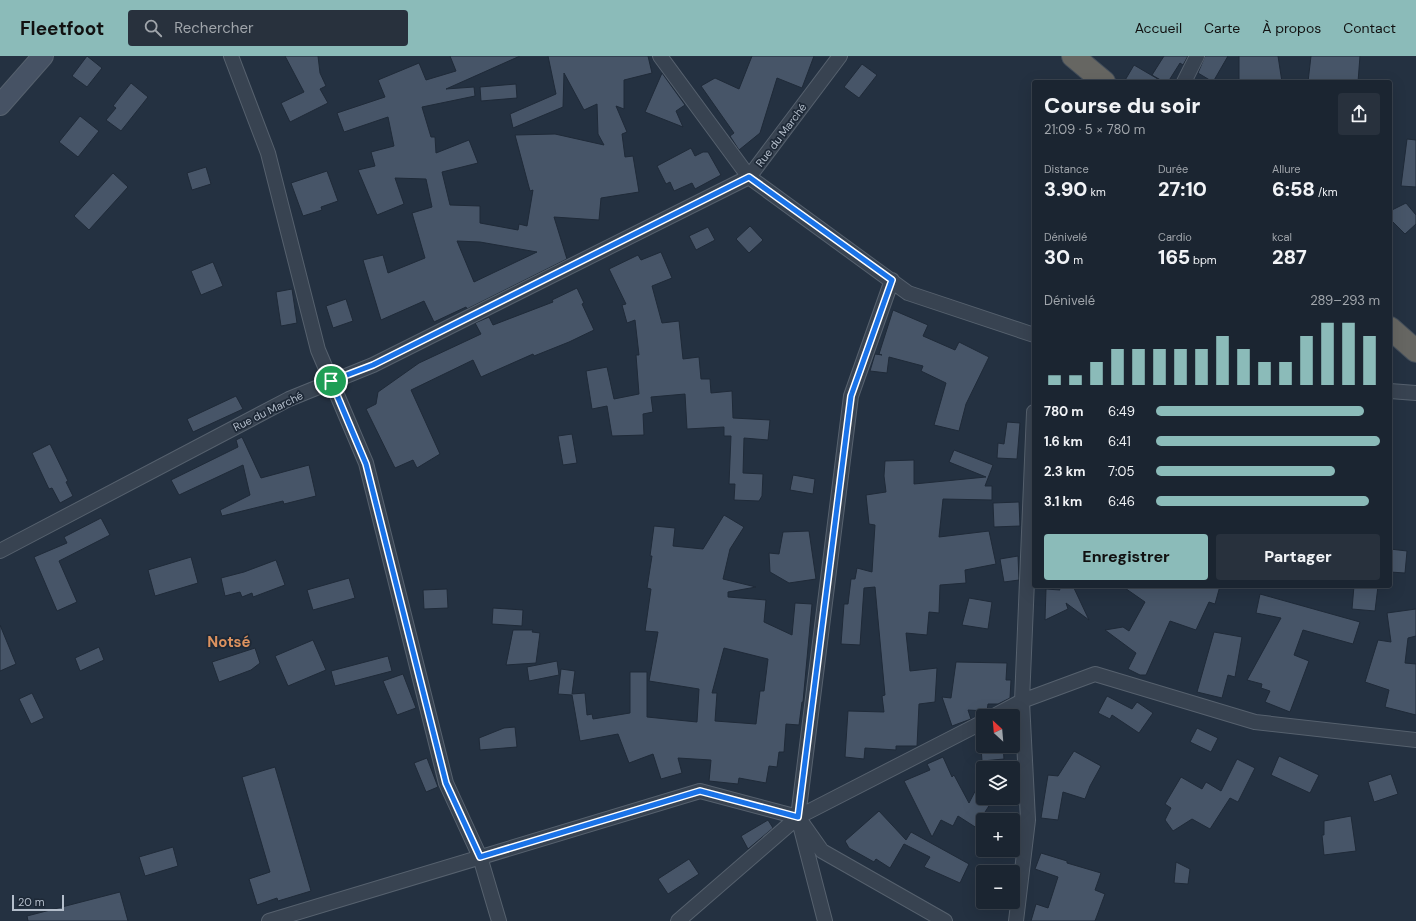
<!DOCTYPE html>
<html lang="fr">
<meta charset="utf-8">
<style>
:root{--surface:#1b2531;--page:#28313d;--text:#f1f3f6;--muted:#a0a5ab;--line:#39424d;--accent:#8bbbb9}
body{margin:0;font-family:"DM Sans",sans-serif;background:var(--page);color:var(--text);height:100vh;display:flex;flex-direction:column;font-size:15px;white-space:nowrap}
*{box-sizing:border-box;margin:0}
p{font-size:13px;color:var(--muted)}
.icon{flex:none;width:22px;height:22px;fill:none;stroke:currentColor;stroke-width:2;stroke-linecap:round;stroke-linejoin:round}
.map{position:relative;flex:1;overflow:hidden}
.panel{position:absolute;left:1032px;top:24px;width:360px;height:508px;display:flex;flex-direction:column;background:var(--surface);border-radius:4px;box-shadow:0 4px 16px #0002,0 0 0 1px var(--line)}
.panel>*{flex:none}
.needle{width:26px;rotate:334deg}
.tools{position:absolute;left:976px;top:653px;display:grid;gap:8px}
.tools a{display:grid;place-items:center;width:44px;height:44px;border-radius:4px;background:var(--surface);box-shadow:0 4px 16px #0002,0 0 0 1px var(--line);font-size:20px}
.scale{position:absolute;left:12px;bottom:10px;width:52px;box-sizing:border-box;padding-left:4px;border:2px solid #b4becb;border-top:0;font-size:11px;line-height:14px;white-space:nowrap;color:#b4becb;-webkit-text-stroke:3px #1d2836;paint-order:stroke}
.pin{position:absolute;display:grid;place-items:center;width:34px;height:34px;color:#fff;margin:-17px;border:2px solid #fff;border-radius:50%;box-shadow:0 1px 4px #0007}
.round{display:grid;place-items:center;flex:none;width:42px;height:42px;border-radius:4px;background:var(--page)}
.summary{display:flex;align-items:center;justify-content:space-between;height:68px;padding:0 12px}
h1{font-size:22px;font-weight:800;line-height:30px}
.stats{display:grid;grid-template-columns:repeat(3,1fr);gap:6px;height:68px;padding:4px 12px}
.stats div{display:grid;align-content:center}
.stats b{font-size:20px;font-weight:800}
.stats small{font-size:11px;font-weight:400}
.stats p{font-size:11px}
.chart{height:112px;padding:8px 12px}
.chart p{display:flex;justify-content:space-between}
.chart svg{width:100%;height:72px;margin-top:4px;stroke:var(--accent);stroke-width:6}
.primary-button{display:flex;gap:8px;margin-top:auto;padding:8px 12px}
.primary-button a{flex:1;height:46px;border-radius:4px;background:var(--accent);color:#111;font-size:16px;font-weight:800;line-height:46px;text-align:center}
.primary-button a+a{background:var(--page);color:var(--text)}
ul{padding:0 12px;list-style:none;font-size:13px}
li{display:grid;grid-template-columns:64px 48px 1fr;align-items:center;height:30px}
li i{height:10px;border-radius:5px;background:var(--accent)}
header{display:flex;align-items:center;gap:24px;box-sizing:border-box;height:56px;padding:0 20px;background:var(--accent);color:#111}
header strong{font-size:19px}
nav{display:flex;gap:22px;margin-inline-start:auto;font-size:14px}
.search{width:280px;height:36px;background:var(--page);display:flex;align-items:center;gap:10px;box-sizing:border-box;padding:0 14px;border-radius:4px;color:var(--muted);font-size:15px}
.map>svg:first-child{display:block}
</style>
<header>
<strong>Fleetfoot</strong>
<div class="search"><svg class="icon" aria-label="search" viewBox="0 0 24 24"><circle cx="10" cy="10" r="6"/><path d="M15 15l6 6"/></svg>Rechercher</div>
<nav><a>Accueil</a><a>Carte</a><a>À propos</a><a>Contact</a></nav>
</header>
<div class="map">
<svg width="1416" height="865" viewBox="0 0 1416 865">
<rect width="100%" height="100%" fill="#243141"/>
<path fill="#475568" stroke="#1f2a38" fill-rule="evenodd" d="M87,0l15,12 -15,19 -15,-11z
M285,0h33l2,17 6,13 -6,3 8,14 -38,19 -9,-19 23,-11z
M450,0h70l-74,33 28,-2 1,9 -53,11 9,30h4l1,16 33,-13 9,23 -36,9 8,33 30,1v17l38,7 1,-6 8,2 6,-36 -3,1 -15,-56 40,-1 49,11 -6,-11 -1,-30 -13,6 -20,-37 -1,34 -50,21 -3,-14 46,-20 -8,-38h100l4,17 -28,7v29l-8,-3 11,26 -5,2 3,23 8,-1 6,36 -38,6 -2,22 -45,-3 13,42 -100,50 -1,-2 -32,15 -10,-21 -43,19 -18,-60 20,-5 5,18 37,-15 -13,-45 20,-6 -6,-28 -31,-1 9,26 -27,11 -19,-45 17,-4 -4,-14 23,-6 -6,-29 -44,15 -7,-19 48,-16 -7,-17 41,-17 7,17 30,-9zM457,185l23,1 57,10 -63,30z
M752,0h62l-12,32 -25,-10 -17,55 -21,17 -9,-14 4,-3 -33,-47 14,-8 24,11z
M1164,0h24l-5,9 -3,-2 -12,19h-4l-12,-7z
M1205,0h23l-15,26 -15,-9z
M1239,0h39l4,26h-43z
M1311,0h49l-2,26h-50z
M862,8l15,11 -18,23 -15,-11z
M1134,9l29,17h-39z
M662,17l23,32 -9,6 7,16 -38,-15z
M131,27l17,14 -27,34 -15,-11 10,-12 -3,-2z
M516,28l1,14 -36,3 -1,-14z
M80,60l19,15 -21,26 -19,-15z
M1407,83l9,1v47l-15,-1z
M691,92l4,8 8,-4h5l13,23 -26,14 -3,-6 -18,8 -4,-9 -4,2 -9,-18z
M206,111l5,17 -19,6 -5,-17z
M327,115l11,30 -17,6 1,3 -19,6 -12,-33z
M113,117l15,14 -39,43 -15,-14z
M1406,147l10,12v9l-11,10 -15,-15v-8z
M750,170l13,14 -14,13 -13,-14z
M708,171l7,13 -19,10 -7,-14z
M661,196l11,26 -20,8 10,37 17,-2 4,38 16,-2 2,22h9l1,14 21,-2 1,27 37,2 -2,20 -24,-2 -1,35 20,1 -1,22 -3,5 -25,-1 1,-16h-6l2,-48h-7v-9l-37,2 -2,-35 -34,3 2,15 -10,2 1,21 -32,1 -5,-30 -15,3 -6,-38 21,-4 7,32 25,-5 -3,-39h3l-4,-35 -8,3 -5,-18 4,-1 -17,-35 29,-14 3,5z
M213,206l10,24 -22,9 -10,-24z
M577,232l7,15 -2,1 12,26 -25,12 -35,14 -1,-2 -52,23 -8,-17 -62,30 29,64 -23,14 -4,-8 -18,8 -29,-59 10,-5 2,-12 41,-29 62,-29 -6,-11 14,-6 4,8 60,-23 -1,-2z
M292,233l5,34 -16,3 -5,-34z
M346,243l7,22 -20,7 -7,-22z
M893,254l35,15 -5,11 32,14 4,-8 30,15 -23,47 -7,27 -25,-6 12,-42 -25,-12 2,-5 -34,-9 -2,16 -17,-2 5,-17 7,1 -3,-1z
M236,340l7,13 -50,23 -6,-13z
M1007,366l13,1 -3,36 -20,-1 1,-15 6,1z
M572,378l5,29 -14,2 -5,-29z
M242,381l19,41 48,-13 7,31 -32,8 -1,-3 -61,15 -2,-6 30,-15 -7,-30 -64,30 -8,-15 67,-33 -2,-7z
M50,388l18,37 -2,1 7,14 -13,7 -8,-15 -3,1 -17,-36z
M954,394l39,15 -8,21h7v14l-49,-1 -4,38 50,-6 7,33 -31,6 1,13 -26,2 -1,28 -10,-1 -2,23 -21,-2 4,38 27,-3 -2,34 -16,2 -2,42h-21v4l-31,-2 -1,11 -19,-2 3,-46 36,1 -2,-16 3,-1 -10,-108 -11,1 -4,57 -19,-1 3,-40h4l3,-25h4l2,-11 15,4 3,-47 -6,-1 -3,-29 20,-3 -2,-16 1,-15 29,-1v24l72,-7 -37,-15z
M793,419l22,4 -2,15 -23,-4z
M1019,446l1,24 -26,1 -1,-24z
M724,459l20,12 -14,22 -7,30 33,8 -28,5v5l38,3 -2,22 28,13 3,-32 17,1 -9,98h-1l-3,23 -13,-1 -2,28h-5l-2,15 -8,-1 -3,17 -27,-5 -1,6 -29,-3 2,-21 -33,-2 4,15 -21,6 -8,-25 -24,9 -11,-29 -38,7 -8,-46 -14,-1 3,-25 14,2 -3,23 13,-1 2,22 5,-1 1,5 37,-6v-41h17v45l50,5 2,-33 -50,-8 9,-49 -13,-1 6,-42 -4,-1 5,-32h-2l4,-30 21,2 -2,18 30,3zM724,592l44,11 -4,32h-4l-4,33 -41,-3 2,-28h-5z
M101,462l9,17 -51,26 18,41 -20,9 -23,-54 33,-14 -3,-6z
M809,475l7,48 -27,4 -19,-11 -1,-19 10,1 4,-22z
M1390,493l17,2 -2,22 -15,-1z
M1018,500l1,24 -15,2 -4,-23z
M191,501l7,26 -43,13 -7,-26z
M276,504l9,25 -32,12 -1,-4 -10,4 -2,-5 -15,4 -4,-18 23,-6z
M349,522l6,20 -42,12 -6,-20z
M1058,530h15l16,34 -23,-17 2,6 -23,11 1,-31 14,1z
M1122,530h98l-5,18 -6,-2 -13,28 -26,-9 -24,54h-6l-12,-6 8,-16 -31,-23 18,-3 6,4 16,-29z
M1354,530h24l-3,25 -23,-2z
M447,533l1,19 -24,1 -1,-19z
M1260,538l100,28 -7,22 -50,-14 -9,25 15,6 -19,51 -25,-10 5,-11 -9,-3 1,-4 -15,-4 34,-62 -25,-5z
M969,542l23,4 -4,27 -26,-4z
M493,552l30,2 -1,16 -30,-2z
M1416,553v27l-8,2 -3,25 11,1v51l-31,-8 4,-17 -24,-8 13,-42 13,2 -4,-29z
M0,569l16,39 -16,7z
M513,574h20l-1,2 8,1 -4,30 -30,2z
M1214,576l28,5 -7,40 -7,-2 -6,23 -25,-6z
M313,584l13,30 -38,16 -13,-30z
M99,591l5,13 -24,11 -5,-13z
M255,592l5,15 -9,7 -32,12 -7,-20z
M388,600l4,15 -57,15 -4,-15z
M557,605l2,14 -30,6 -2,-14z
M956,606l51,1 -1,17h5l-1,18 -12,6h-10l-1,7 -19,-1 3,9 -19,7 -10,-29 9,1z
M403,618l13,34 -19,7 -14,-34z
M32,637l12,25 -13,6 -12,-25z
M1107,640l25,13 5,-7 16,11 -14,20 -27,-18 -2,4 -12,-6z
M515,671l2,20 -37,3 -1,-12 25,-10z
M1197,672l21,10 -7,14 -21,-10z
M1003,690l1,13 -22,2 -1,-14z
M1074,695l27,15 -11,20 -5,13 -22,-7 -5,28 -17,-2 7,-43 10,1z
M1279,700l40,19 -9,18 -39,-18z
M943,701l9,20 2,-2 15,28 14,-27v22h11l-16,25 5,9 -25,-16 -5,10 -12,-6 -9,17 -28,-56 26,-11 -3,-6z
M427,702l11,29 -12,5 -12,-29z
M1237,703l18,9 -17,34 -8,-4 -20,31 -18,-10 -19,12 -8,-11 6,-12 -6,-4 16,-27 21,12 4,-7 15,9z
M275,711l36,124 -33,10 -1,-3 -20,7 -8,-26 21,-7 -28,-95z
M1391,718l7,20 -24,8 -6,-20z
M879,755l27,29 5,-8 58,32 -9,19 -36,-16 6,-10 -26,-13 -14,24 -14,-9 -2,3 -25,-14 -4,-7z
M1351,760l5,35 -32,4 -2,-20h2v-14z
M768,764l5,8 -25,21 -7,-13z
M173,791l5,19 -33,10 -6,-19z
M1041,797l26,8v2l34,10 -6,17 10,4 -10,27h-64l5,-17 12,4 10,-31 -23,-8z
M689,803l10,15 -31,20 -10,-15z
M1176,806l14,7 -2,15 -14,-1z
M120,836l8,29h-100l-1,-5z"/>
<g fill="none" stroke-linecap="round" stroke-linejoin="round">
<defs>
<path id="minor" d="M231,0l37,97 50,197 48,113 80,320 34,74 19,64
M660,0l89,121 159,116 126,42
M1184,26l13,-26
M1390,335l26,2
M0,495l289,-152 84,-34 376,-188 91,-121
M994,660l28,-15 73,-27 160,48 161,18
M269,865l431,-130 98,26 24,34 123,70
M678,865l120,-104 185,-95
M825,865l-27,-104 53,-421 41,-116
M1016,865l12,-101 -6,-119 12,-289"/>
<path id="secondary" d="M0,49l43,-49"/>
<path id="trunk" d="M1073,0l31,26
M1390,272l26,23"/>
</defs>
<use href="#minor" stroke="#56616e" stroke-width="16"/>
<use href="#secondary" stroke="#56616e" stroke-width="22"/>
<use href="#trunk" stroke="#434e5b" stroke-width="24"/>
<use href="#minor" stroke="#384351" stroke-width="14"/>
<use href="#secondary" stroke="#465264" stroke-width="20"/>
<use href="#trunk" stroke="#666662" stroke-width="22"/>
</g>
<g fill="none" stroke-linecap="round" stroke-linejoin="round">
<defs>
<path id="route" d="M749,121l143,103 -41,116 -53,421 -98,-26 -220,66 -34,-74 -80,-319 -35,-83 42,-16z"/>
</defs>
<use href="#route" stroke="#fff" stroke-width="8"/>
<use href="#route" stroke="#1a73e8" stroke-width="5"/>
</g>
<g text-anchor="middle" dominant-baseline="central" stroke-width="3.5" stroke-linejoin="round" paint-order="stroke">
<g font-size="11" fill="#b4becb" stroke="#1d2836">
<text transform="translate(781 79) rotate(-53)">Rue du Marché</text>
<text transform="translate(268 355) rotate(-26)">Rue du Marché</text>
</g>
<g font-size="15" font-weight="bold" fill="#dc925f" stroke="#1d2836">
<text x="229" y="586">Notsé</text>
</g>
</g>
</svg>
<div class="tools">
<a><svg class="needle" viewBox="-14 -14 28 28"><path d="M0-13l5 13h-10z" fill="#e53935"/><path d="M0 13l5-13h-10z" fill="#a0a5ab"/></svg></a>
<a><svg class="icon" aria-label="layers" viewBox="0 0 24 24"><path d="M12 4l9 5-9 5-9-5zM3 14l9 5 9-5"/></svg></a>
<a>+</a>
<a>−</a>
</div>
<div class="scale">20 m</div>
<div class="pin" style="left:331px;top:325px;background:#1e9e55"><svg class="icon" aria-label="arrive" viewBox="0 0 24 24"><path d="M6 21V4h12l-3 4 3 4H6"/></svg></div>
<section class="panel">
<div class="summary"><div><h1>Course du soir</h1><p>21:09 · 5 × 780 m</p></div><a class="round"><svg class="icon" aria-label="share" viewBox="0 0 24 24"><path d="M12 15V3M7 8l5-5 5 5M5 13v7h14v-7"/></svg></a></div>
<div class="stats">
<div><p>Distance</p><b>3.90<small> km</small></b></div>
<div><p>Durée</p><b>27:10</b></div>
<div><p>Allure</p><b>6:58<small> /km</small></b></div>
</div>
<div class="stats">
<div><p>Dénivelé</p><b>30<small> m</small></b></div>
<div><p>Cardio</p><b>165<small> bpm</small></b></div>
<div><p>kcal</p><b>287</b></div>
</div>
<div class="chart"><p><span>Dénivelé</span>289–293 m</p>
<svg viewBox="0 0 160 44" preserveAspectRatio="none"><path d="M5 44V38M15 44V38M25 44V30M35 44V22M45 44V22M55 44V22M65 44V22M75 44V22M85 44V14M95 44V22M105 44V30M115 44V30M125 44V14M135 44V6M145 44V6M155 44V14"/></svg>
</div>
<ul>
<li><b>780 m</b>6:49<i style="width:93%"></i></li>
<li><b>1.6 km</b>6:41<i style="width:100%"></i></li>
<li><b>2.3 km</b>7:05<i style="width:80%"></i></li>
<li><b>3.1 km</b>6:46<i style="width:95%"></i></li>
</ul>
<div class="primary-button"><a>Enregistrer</a><a>Partager</a></div>
</section>
</div>
